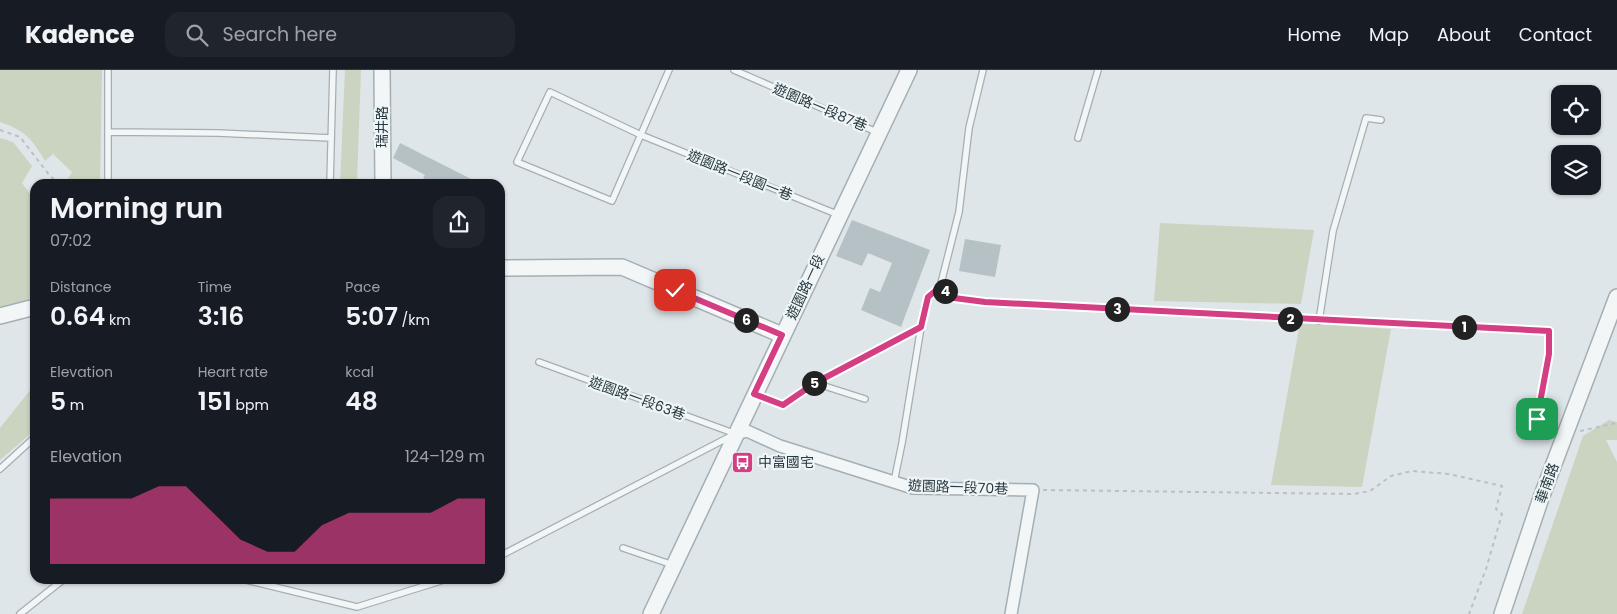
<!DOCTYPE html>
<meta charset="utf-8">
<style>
:root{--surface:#171b24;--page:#20242c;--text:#f1f3f6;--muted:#9ea1a6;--line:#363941;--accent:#d43e83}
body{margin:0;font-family:Poppins,"Noto Sans TC",sans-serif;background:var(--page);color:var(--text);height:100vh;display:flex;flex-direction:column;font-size:19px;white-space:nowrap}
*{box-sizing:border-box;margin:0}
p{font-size:16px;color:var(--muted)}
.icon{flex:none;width:28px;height:28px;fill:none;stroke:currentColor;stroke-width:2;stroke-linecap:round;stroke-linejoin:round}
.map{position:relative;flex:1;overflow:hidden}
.side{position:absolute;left:30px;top:109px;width:475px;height:405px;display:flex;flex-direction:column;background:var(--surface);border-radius:15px;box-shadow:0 1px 4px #0004}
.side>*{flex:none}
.controls{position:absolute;left:1551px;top:15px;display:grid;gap:10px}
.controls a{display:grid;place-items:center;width:50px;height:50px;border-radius:10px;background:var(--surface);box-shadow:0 1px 4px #0004;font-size:25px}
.pin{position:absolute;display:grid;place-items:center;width:42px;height:42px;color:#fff;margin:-21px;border-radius:10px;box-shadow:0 2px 8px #0006}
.km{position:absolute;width:25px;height:25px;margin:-12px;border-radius:50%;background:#222;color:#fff;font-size:14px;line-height:25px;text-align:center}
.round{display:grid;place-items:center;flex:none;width:52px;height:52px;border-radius:15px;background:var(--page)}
.summary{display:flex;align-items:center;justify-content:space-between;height:85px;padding:0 20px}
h1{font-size:28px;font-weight:600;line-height:38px}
.metrics{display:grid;grid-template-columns:repeat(3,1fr);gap:8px;height:85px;padding:5px 20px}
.metrics div{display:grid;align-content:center}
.metrics b{font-size:25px;font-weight:600}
.metrics small{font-size:14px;font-weight:400}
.metrics p{font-size:14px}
.chart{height:140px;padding:10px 20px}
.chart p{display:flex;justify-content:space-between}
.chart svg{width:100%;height:90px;margin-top:5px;fill:var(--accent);opacity:.7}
header{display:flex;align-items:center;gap:30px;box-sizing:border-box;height:70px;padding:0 25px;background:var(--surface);border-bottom:1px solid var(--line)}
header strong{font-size:24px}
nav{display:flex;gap:28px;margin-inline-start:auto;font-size:18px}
.search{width:350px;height:45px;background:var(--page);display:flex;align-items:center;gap:12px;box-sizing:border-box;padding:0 18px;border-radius:15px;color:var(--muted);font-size:19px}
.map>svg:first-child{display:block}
</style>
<header>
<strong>Kadence</strong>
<div class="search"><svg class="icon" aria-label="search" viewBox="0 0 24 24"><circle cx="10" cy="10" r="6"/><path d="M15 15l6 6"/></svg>Search here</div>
<nav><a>Home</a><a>Map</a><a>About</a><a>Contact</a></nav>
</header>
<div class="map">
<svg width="1617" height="544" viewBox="0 0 1617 544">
<rect width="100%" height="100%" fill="#dfe6e9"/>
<path fill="#cbd4c0" d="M0,0h102l-2,114h-35l7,-12 -19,-18 -8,7c-14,-23 -19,-30 -45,-39z
M345,0h16l-4,114h-17z
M0,68l13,4 19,24 -10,17 13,18v93l-15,11 -20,5z
M1160,153l154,7 -13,74 -147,-3z
M1300,253l91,6 -29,158 -91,-2z
M35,314v46l-35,30v-32z
M1609,350l8,2v18h-11l11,22v152h-95l61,-178z"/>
<path fill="#b6c1c6" d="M400,73l81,41h-39l-9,-5 -2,3 -8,-4 2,-3 -32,-17z
M852,150l78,30 -29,77 -40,-17 9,-22 10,4 12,-29 -24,-10 -6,13 -26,-10z
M965,169l36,6 -6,32 -36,-6z"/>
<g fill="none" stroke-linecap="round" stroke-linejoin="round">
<defs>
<path id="service" d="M108,0v114
M669,0l-57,131 -95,-39 33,-70 91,43 198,80
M734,0l145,63
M108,62l110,1 113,5
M1078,68l20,-68
M330,114l3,-114
M1319,251l14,-90 33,-113 15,2
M539,292l197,72
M815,313l50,16
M756,325l27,10 32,-22 106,-56 7,-30 12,-10 19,-75 10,-84 14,-58
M0,399l35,-32
M894,412l8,-39 19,-116
M623,478l50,17
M500,486l231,-120
M242,509l115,28 90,-28
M20,544l44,-35"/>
<path id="minor" d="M736,364l11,-3 33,15 133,42 120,2 -22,124"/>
<path id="tertiary" d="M382,0l1,114
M500,198l122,-1 160,68
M0,246l35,-9
M651,544l258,-544
M1502,544l39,-116 76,-201"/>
</defs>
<use href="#service" stroke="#a4afb3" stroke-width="8"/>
<use href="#minor" stroke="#a4afb3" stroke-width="14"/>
<use href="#tertiary" stroke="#a4afb3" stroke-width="18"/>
<path stroke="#b9c1c4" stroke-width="2" stroke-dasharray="4 4" stroke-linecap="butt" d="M0,60l20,7 30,39 9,8
M947,223l14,7 24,2 325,18
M1327,251l222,10v23l-12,65 3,5 14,2
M1580,361l37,-8
M1043,420l311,4 16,-3 21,-15 21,-5 37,3 53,12 -6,23 6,5 -16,55 -17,45"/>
<use href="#service" stroke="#f2f6f7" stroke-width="5.5"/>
<use href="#minor" stroke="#f2f6f7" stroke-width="11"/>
<use href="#tertiary" stroke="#f2f6f7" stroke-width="15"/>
</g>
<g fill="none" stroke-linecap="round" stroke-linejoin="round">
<defs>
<path id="route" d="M675,220l107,45 -28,59 29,11 32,-22 106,-56 7,-30 12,-10 14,11 31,4 564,29v23l-12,65"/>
</defs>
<use href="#route" stroke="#fff" stroke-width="10"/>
<use href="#route" stroke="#d43e83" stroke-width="6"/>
</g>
<defs>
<symbol id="bus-square" viewBox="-11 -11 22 22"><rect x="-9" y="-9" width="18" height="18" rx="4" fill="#d43e83" stroke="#eff5f7"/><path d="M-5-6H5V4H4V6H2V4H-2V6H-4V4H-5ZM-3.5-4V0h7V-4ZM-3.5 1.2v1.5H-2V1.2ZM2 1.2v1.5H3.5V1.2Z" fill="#fff"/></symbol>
</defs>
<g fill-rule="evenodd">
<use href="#bus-square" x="730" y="380" width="25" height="25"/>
</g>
<g text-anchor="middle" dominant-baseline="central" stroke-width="4.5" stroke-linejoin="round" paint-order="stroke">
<g font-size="14" fill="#273941" stroke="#eff5f7">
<text transform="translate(820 37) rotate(23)">遊園路一段87巷</text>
<text transform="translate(382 57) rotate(-90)">瑞井路</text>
<text transform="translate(740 105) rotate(22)">遊園路一段園一巷</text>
<text transform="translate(805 217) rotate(-65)">遊園路一段</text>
<text transform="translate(637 328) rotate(20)">遊園路一段63巷</text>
<text transform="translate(1547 413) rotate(-70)">華南路</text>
<text transform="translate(958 417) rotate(2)">遊園路一段70巷</text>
</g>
<g font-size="14" fill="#273941" stroke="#eff5f7" text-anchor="start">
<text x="758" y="392">中富國宅</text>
</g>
</g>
</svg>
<div class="controls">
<a><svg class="icon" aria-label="locate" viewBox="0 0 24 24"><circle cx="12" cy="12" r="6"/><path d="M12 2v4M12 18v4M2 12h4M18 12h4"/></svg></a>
<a><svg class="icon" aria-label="layers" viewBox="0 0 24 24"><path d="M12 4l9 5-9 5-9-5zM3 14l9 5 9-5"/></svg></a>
</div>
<div class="pin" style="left:1537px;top:349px;background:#1e9e55"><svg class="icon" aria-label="arrive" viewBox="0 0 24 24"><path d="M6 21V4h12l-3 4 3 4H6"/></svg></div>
<div class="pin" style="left:675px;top:220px;background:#d93025"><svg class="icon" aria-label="check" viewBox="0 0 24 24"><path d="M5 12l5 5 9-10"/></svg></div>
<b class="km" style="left:1464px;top:257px">1</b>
<b class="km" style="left:1290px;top:249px">2</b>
<b class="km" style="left:1117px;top:239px">3</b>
<b class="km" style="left:945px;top:221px">4</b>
<b class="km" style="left:814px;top:313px">5</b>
<b class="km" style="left:746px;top:250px">6</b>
<section class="side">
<div class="summary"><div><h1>Morning run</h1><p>07:02</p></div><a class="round"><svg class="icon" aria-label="share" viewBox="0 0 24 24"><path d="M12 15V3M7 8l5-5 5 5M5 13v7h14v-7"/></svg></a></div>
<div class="metrics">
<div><p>Distance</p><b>0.64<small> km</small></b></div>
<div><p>Time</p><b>3:16</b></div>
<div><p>Pace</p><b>5:07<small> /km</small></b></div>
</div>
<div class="metrics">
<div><p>Elevation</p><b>5<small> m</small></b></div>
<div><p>Heart rate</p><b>151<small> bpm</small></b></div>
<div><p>kcal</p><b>48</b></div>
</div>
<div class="chart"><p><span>Elevation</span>124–129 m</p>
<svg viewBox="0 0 160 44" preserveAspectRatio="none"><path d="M0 44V12L10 12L20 12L30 12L40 6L50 6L60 19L70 32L80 38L90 38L100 25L110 19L120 19L130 19L140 19L150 12L160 12V44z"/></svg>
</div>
</section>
</div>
